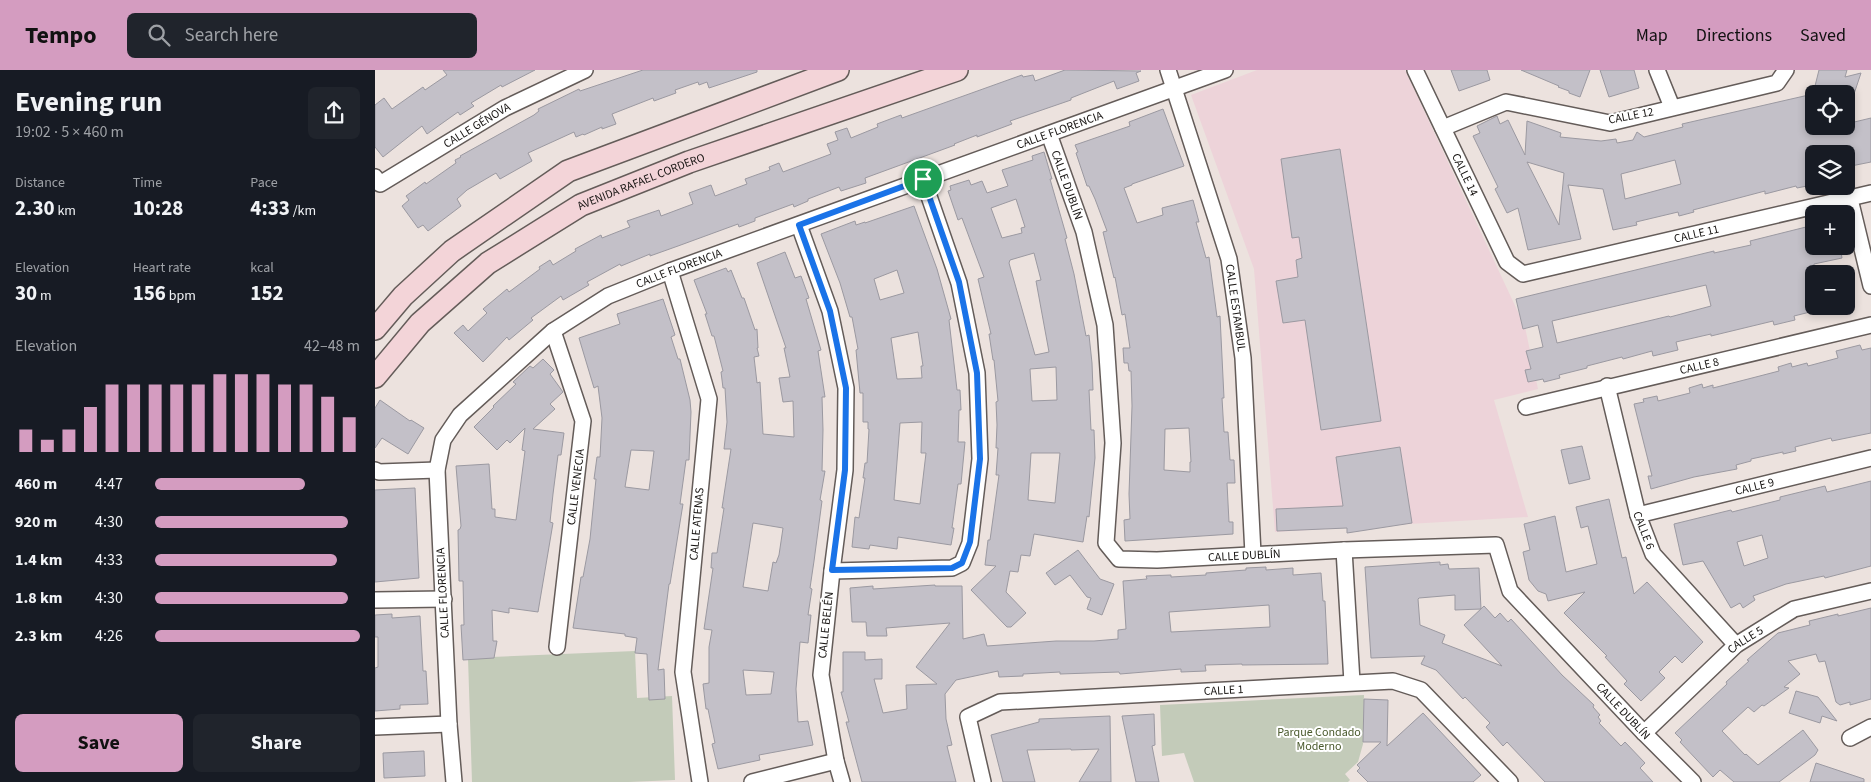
<!DOCTYPE html>
<meta charset="utf-8">
<style>
:root{--surface:#171b24;--page:#20242c;--text:#f1f3f6;--muted:#9ea1a6;--accent:#d49cc0}
body{margin:0;font-family:"Source Sans 3",sans-serif;background:var(--page);color:var(--text);height:100vh;display:flex;flex-direction:column;font-size:19px;white-space:nowrap}
*{box-sizing:border-box;margin:0}
p{font-size:16px;color:var(--muted)}
.icon{flex:none;width:28px;height:28px;fill:none;stroke:currentColor;stroke-width:2;stroke-linecap:round;stroke-linejoin:round}
.map{position:relative;flex:1;overflow:hidden}
.drawer{display:flex;flex-direction:column;background:var(--surface);width:375px}
.drawer>*{flex:none}
.tools{position:absolute;left:1430px;top:15px;display:grid;gap:10px}
.tools a{display:grid;place-items:center;width:50px;height:50px;border-radius:8px;background:var(--surface);box-shadow:0 2px 8px #0003;font-size:25px}
.pin{position:absolute;display:grid;place-items:center;width:42px;height:42px;color:#fff;margin:-21px;border:2px solid #fff;border-radius:50%;box-shadow:0 1px 5px #0007}
.round{display:grid;place-items:center;flex:none;width:52px;height:52px;border-radius:8px;background:var(--page)}
.head{display:flex;align-items:center;justify-content:space-between;height:85px;padding:0 15px}
h1{font-size:28px;font-weight:700;line-height:38px}
.metrics{display:grid;grid-template-columns:repeat(3,1fr);gap:8px;height:85px;padding:5px 15px}
.metrics div{display:grid;align-content:center}
.metrics b{font-size:21px;font-weight:700}
.metrics small{font-size:14px;font-weight:400}
.metrics p{font-size:14px}
.chart{height:140px;padding:10px 15px}
.chart p{display:flex;justify-content:space-between}
.chart svg{width:100%;height:90px;margin-top:5px;stroke:var(--accent);stroke-width:6}
.button{display:flex;gap:10px;margin-top:auto;padding:10px 15px}
.button a{flex:1;height:58px;border-radius:8px;background:var(--accent);color:#111;font-size:20px;font-weight:700;line-height:58px;text-align:center}
.button a+a{background:var(--page);color:var(--text)}
ul{padding:0 15px;list-style:none;font-size:16px}
li{display:grid;grid-template-columns:80px 60px 1fr;align-items:center;height:38px}
li i{height:12px;border-radius:6px;background:var(--accent)}
header{display:flex;align-items:center;gap:30px;box-sizing:border-box;height:70px;padding:0 25px;background:var(--accent);color:#111}
header strong{font-size:24px}
nav{display:flex;gap:28px;margin-inline-start:auto;font-size:18px}
.search{width:350px;height:45px;background:var(--page);display:flex;align-items:center;gap:12px;box-sizing:border-box;padding:0 18px;border-radius:8px;color:var(--muted);font-size:19px}
main{display:flex;flex:1;min-height:0}
.map>svg:first-child{display:block}
</style>
<header>
<strong>Tempo</strong>
<div class="search"><svg class="icon" aria-label="search" viewBox="0 0 24 24"><circle cx="10" cy="10" r="6"/><path d="M15 15l6 6"/></svg>Search here</div>
<nav><a>Map</a><a>Directions</a><a>Saved</a></nav>
</header>
<main>
<section class="drawer">
<div class="head"><div><h1>Evening run</h1><p>19:02 · 5 × 460 m</p></div><a class="round"><svg class="icon" aria-label="share" viewBox="0 0 24 24"><path d="M12 15V3M7 8l5-5 5 5M5 13v7h14v-7"/></svg></a></div>
<div class="metrics">
<div><p>Distance</p><b>2.30<small> km</small></b></div>
<div><p>Time</p><b>10:28</b></div>
<div><p>Pace</p><b>4:33<small> /km</small></b></div>
</div>
<div class="metrics">
<div><p>Elevation</p><b>30<small> m</small></b></div>
<div><p>Heart rate</p><b>156<small> bpm</small></b></div>
<div><p>kcal</p><b>152</b></div>
</div>
<div class="chart"><p><span>Elevation</span>42–48 m</p>
<svg viewBox="0 0 160 44" preserveAspectRatio="none"><path d="M5 44V33M15 44V38M25 44V33M35 44V22M45 44V11M55 44V11M65 44V11M75 44V11M85 44V11M95 44V6M105 44V6M115 44V6M125 44V11M135 44V11M145 44V17M155 44V27"/></svg>
</div>
<ul>
<li><b>460 m</b>4:47<i style="width:73%"></i></li>
<li><b>920 m</b>4:30<i style="width:94%"></i></li>
<li><b>1.4 km</b>4:33<i style="width:89%"></i></li>
<li><b>1.8 km</b>4:30<i style="width:94%"></i></li>
<li><b>2.3 km</b>4:26<i style="width:100%"></i></li>
</ul>
<div class="button"><a>Save</a><a>Share</a></div>
</section>
<div class="map">
<svg width="1496" height="712" viewBox="0 0 1496 712">
<rect width="100%" height="100%" fill="#ece2de"/>
<path fill="#edd3d9" d="M882,0h148l120,257 13,62 -44,11 34,117 -253,15 -21,-263 -63,-174z"/>
<path fill="#c3cbb9" d="M260,581l2,47 35,-2 3,84 -46,2h-157l-4,-124z
M989,625l-1,49 -5,18 -13,12 5,6 -2,2h-154l-10,-29 -22,3 -2,-51z"/>
<path fill="#c3c0c8" stroke="#9b99a1" fill-rule="evenodd" d="M68,0h92l-33,17 -1,-2 -30,18 3,3 -14,9 -2,-3 -31,22 -5,-8 -39,31 -8,-10v-42l9,-7 8,11 31,-22 2,3 22,-15z
M268,0h114v2l-48,16 -2,-6 -8,3 -1,-3 -23,8 1,3 -22,8 -1,-3 -41,16 4,10 -14,5v-2l-18,8 -1,-1 -7,3 -2,-5 -46,21 4,8 -32,18 -4,-6 -29,17 -10,9 4,7 -33,25 -5,-6 -5,3 -16,-22 7,-6 -3,-4 19,-14 1,2 30,-21 -1,-3 6,-3 -1,-1 74,-41 5,-4 -1,-2 41,-20 1,2z
M690,0l76,1 -5,2 3,8 -22,8 -3,-8 -43,17v2l-61,21 2,3 -35,13v-2l-23,9 1,1 -90,33 1,5 -25,8 -2,-4 -31,12v2l-14,6 -1,-3 -38,14v3l-16,6 -1,-3 -60,22 -28,10v-2l-29,12 -1,-2 -33,18 2,3 -26,15 -2,-4 -30,22 2,2 -24,20 -2,-3 -24,25 -29,-29 9,-8 5,6 19,-18 -4,-4 24,-20 2,3 31,-23 -1,-2 11,-7 3,5 23,-14 -1,-2 26,-14 1,3 28,-11 -3,-6 32,-11 2,6 32,-12 -4,-11 22,-8 4,11 32,-12 -2,-5 25,-9 -1,-3 10,-4 4,9 48,-18 -4,-10 11,-4 -3,-8 12,-4 4,10 27,-11 -1,-3 24,-9 1,3 120,-43 1,2 10,-2 2,6z
M1076,0h36l3,10 -31,11z
M1146,0h69l-10,27 -11,-4v-2l-11,-4 1,-1z
M1225,0h34l5,18 -30,9z
M1444,0h28l-2,7 16,-4 -7,21h-40v32h32v-2l25,-6v44l-25,5v-13h-32v27l-3,1 1,3 -15,3 -1,-2 -31,8v-3l-72,19 1,2 -15,4 -1,-4 -42,10 1,3 -24,5 -10,-41 -35,-4 13,54 -53,11 -10,-42 -11,5 -12,-24 3,-2 -25,-51 7,-3 -3,-7 20,-10 3,8 8,-4 17,35 2,-34 34,12 -1,4 41,4 15,-2 1,4 16,-3 4,-8 7,5 39,-10 -1,-3 131,-30zM1300,90l6,24 -56,15 -4,-25zM1152,92l37,11 -5,52z
M788,39l21,57 -52,18v1l-8,3 13,35 26,-8 -1,-7 31,-8 6,22h-3l10,36 3,-1 8,60 3,-1 4,82h-2l2,34h4l2,28h4l1,23h-8l2,39h4v12l-108,7 -1,-21 6,-1 -1,-25 3,-88 -1,-35h-2l-1,-8h-4l-1,-15h7l-5,-34 -3,1 -7,-38 -1,1 -11,-46 4,-1 -12,-32 -6,-13h-2l-11,-33 2,-1 -3,-7 55,-19 -1,-4zM814,358l2,34h-1v10l-26,-2 1,-41z
M965,79l41,272 -60,9 -16,-110 -22,3 -7,-42 22,-4 -2,-17 6,-2 -3,-21 -7,1 -11,-79z
M669,82l8,27h-2l17,59 -2,1 9,35 12,62 3,-1 3,28 1,27h-4l2,40h3l1,28 -6,59 -2,-1 -4,26 -49,-8 -4,22 -9,-1 -3,17 -8,-1 -4,21 20,21 -15,14h-4l-36,-37 25,-24 -11,-1 3,-25h2l9,-65h-3l2,-27h-2l1,-23 -1,-23 2,-1 -4,-41h-1l-4,-26h2l-13,-55 6,-2 -22,-59 -4,2 -10,-29 3,-1 -1,-4 19,-6 2,5 11,-4 5,12 21,-7 -6,-16 31,-10 -1,-4zM641,129l9,28 -4,1 1,5 -20,5 -11,-30zM659,183l7,27 -5,1 13,71 -14,3 -26,-92 1,-3zM681,297l1,33 -25,1 -2,-32zM656,383h29l-5,50 -27,-3z
M539,136l23,63 14,50 -2,1 8,70h3l1,20h-2l-1,32h7l-4,42h-3l-6,44h2l-3,17 -53,-8 -1,12 -27,-4 -1,4 -17,-2 3,-30 4,1 6,-40h-2l2,-15h2l2,-34h-1v-7h-5v-29h-3l-4,-43 2,-1 -6,-32h-2l-10,-34 -19,-49 34,-13 1,4 9,-3v1zM522,200l7,23 -24,7 -6,-21zM543,262l5,34h-2l1,12 -25,1 -6,-41zM547,352l-1,31h5l-6,51 -26,-4 6,-77z
M1439,155v21h26l2,12 -28,6v47l-20,5 1,4 -21,5 -1,-4 -62,15v-2l-35,8 2,8 -25,6 -1,-5 -29,8 -1,-2 -35,9v2l-28,7 1,3 -16,4 -1,-3 -15,3 -3,-12 6,-1 -5,-18 17,-4 -5,-22 -15,4 -7,-30 198,-48v2l37,-8 -1,-4zM1331,215l5,21 -41,11 -1,-1 -112,27 -5,-22z
M410,182l10,26 6,-2 8,22 -3,1 15,51 -3,1 7,46h-3l1,33 -1,41h3l-5,29 2,1 -8,60 -4,27 2,1 -4,26h3l-3,28 -8,-1 -4,47 2,33 10,-1 5,24 -54,10 1,5 -42,9 -6,-25 3,-1 -7,-34h-2l-3,-25 6,-1v-36l3,-17 -8,-1 9,-61h-2l1,-15h5l7,-45h-2l9,-59h-7l3,-27 -2,-34h-2l-2,-16 2,-1 -9,-35h-2l-7,-22h2l-13,-34 32,-12 2,4 3,-2 11,28h2l11,32 2,-1 1,19h-1l2,8 -5,1 3,26 3,-1 3,52 31,3 -1,-36 -10,1 -4,-24 11,-1 -6,-29h2l-29,-85zM378,453l30,5 -4,27 -3,8 -3,-1 -5,29 -25,-4zM368,600l31,2 -3,22 -25,1z
M288,229l12,36 -4,2 7,22h2l10,41 1,12 -2,48h-3l-6,44h3l-13,80h-1l-11,86 6,-1 1,30 -16,1 -2,-46 -12,-1 2,-15 -12,-2v-2l-52,-6 8,-51h2l7,-38 6,-60h-2l3,-22h3l2,-39 -4,-32 -4,2 -15,-50 41,-14 -3,-10zM256,380l23,1 -5,39 -24,-3z
M1485,275l2,5 9,-2v85l-39,8 -1,-3 -36,9 1,4 -13,3v-2l-32,7v2l-15,4 1,4 -43,8 -43,12 -3,-13h4l-18,-72 10,-2 -1,-3 14,-3 1,5 32,-8 -1,-5 13,-4 1,4 10,-3v3l39,-10 27,-7 -1,-4 13,-4 1,4 15,-4 1,3 30,-8 -2,-7z
M168,289l11,11 -4,4 13,18 -13,12 5,5 -22,20 31,4 -3,22h-3l-5,39 -3,28 3,1 -15,89 -29,-4v5l-17,-3 1,31h4l-3,17 -31,2 -2,-35h3l-1,-44h-4l-1,-51 2,-1 1,-3 -5,-60 33,-2 3,45h3v8l21,3 9,-69 -3,-1 3,-22 -15,15 -3,-3 -10,10 -23,-23 20,-20 -1,-1 23,-22 -3,-2 17,-16 3,2z
M5,330l30,21 1,-1 13,8 -16,26 -26,-16 -7,10v-40z
M1207,376l8,33 -21,5 -8,-34z
M1025,377l12,76 -65,10v-5l-70,3 -1,-22 67,-3 -7,-49z
M1496,411v85l-46,12 -1,-2 -38,8 -33,12 2,4 -12,8 -3,-5 -9,5 -28,-47 -20,4 -9,-41 57,-14 1,2 48,-12v-3l45,-11 2,6zM1387,465l6,23 -24,8 -7,-24z
M40,418l4,90 -44,4v-92z
M1234,429l13,59 4,-1 8,37 13,-12 56,60 -21,21 -7,-7 -16,16 6,6 -24,23 -17,-17 3,-3 -22,-24 2,-1 -43,-43 21,-21 -37,9 -2,-7 -8,-3 -9,-11 -6,-28 7,-2 -6,-26 31,-8 11,56 31,-8 -9,-38 -7,2 -5,-21z
M703,480l22,29 14,5 -12,31 -15,-6 4,-11 -4,-1 -17,-22 -15,10 -9,-12z
M1065,492v3l8,-1 1,5 30,-1 2,41 -26,1v-15l-36,3 -1,1 2,26 25,10 -3,8 60,23 -38,-41 20,-19 11,12 5,-5 8,9 3,-3 51,56 32,30 -1,2 7,8 -2,2 3,4 -2,2 22,23 4,-4 20,21 -5,5 13,14h-108l-38,-40 -4,4 -17,-19 4,-4 -25,-26 -2,2 -27,-29 -15,-6 4,-8 -54,2 -6,-91z
M891,497v3l27,-2v7l28,-2 2,28h2l3,63 -86,1v-1l-37,1 1,6 -25,1v-3l-61,5 -1,-2 -59,2v-2l-37,2v2l-24,1 -1,-6 -42,9 -11,14 1,25 6,26 -5,1 9,36h-94l-16,-60h3l-8,-30h2v-40h22v8l17,-1v20h-8l9,34 24,-4 -1,-24 31,-1 -21,-17 34,-44 -64,5 1,8h-20l-1,-14h-14l-2,-34 23,-2v3l62,-4v1h27l1,53 21,-5 3,12 69,-5h38l24,-2v-9l8,-1 -3,-48 24,-2 -1,-3 25,-1v2l35,-2v-2l40,-3v-2zM894,535l1,22 -99,5 -2,-20z
M1496,538v91l-21,6v-3l-10,3 -4,-3 -11,-41 -6,1 -3,-8 -28,7 12,13 -16,13 5,1 -25,18 -2,-1 -8,7 -6,-5 -26,24 23,24 1,-1 12,11 45,-35 15,20 -3,5 -36,27h-45l-14,-12 -7,7 -33,-35 2,-2 -7,-7 52,-49 -1,-2 23,-21 -2,-1 31,-27 32,-8 -1,-4 29,-7v2z
M17,544v4l28,-2 3,55h3l2,33 -28,1v4l-25,2v-43l3,-1v-30h-3v-22z
M1421,621l22,6 19,24 -15,-5 -2,7 -31,-10z
M989,629l24,1 -1,46 36,-33 58,62 -8,7h-105l-11,-11 3,-3 -3,-3 24,-23h-18z
M779,644l1,31 -3,1 7,36h-23l-14,-66z
M735,646l1,66h-32l20,-33 -28,1v-1l-44,1 8,32h-32l-12,-47 48,-13v-3z
M49,681l1,25 -41,2 -1,-25z
M1441,693l48,16v3h-54z"/>
<g fill="none" stroke-linecap="round" stroke-linejoin="round">
<defs>
<g id="street">
<path id="s1" d="M793,0l61,189 14,99 10,196"/>
<path id="s2" d="M1040,0l92,192 16,12 348,-81"/>
<path d="M1282,0l15,37"/>
<path d="M1068,58l63,-26 104,21 167,-40 9,-13"/>
<path id="s3" d="M674,64l35,98 21,93 8,118 -7,100 13,16 38,1 187,-10 152,-5 14,46 134,142 49,49"/>
<path id="s4" d="M0,107l5,7 125,-76 80,-38"/>
<path d="M1475,129l21,87"/>
<path d="M424,155l31,86 16,77 -1,82 -13,101 -11,104 15,86 6,21"/>
<path d="M295,201l39,128 -26,273 17,110"/>
<path d="M178,261l30,90 -26,226"/>
<path id="s5" d="M1232,316l31,129 15,39 83,91"/>
<path id="s6" d="M1151,337l345,-82"/>
<path d="M0,400l4,2 58,-2"/>
<path id="s7" d="M1263,445l233,-57"/>
<path d="M969,480l8,132"/>
<path d="M457,501l120,-3 10,-5 8,-20 10,-84 -3,-86 -18,-90 -36,-104"/>
<path d="M0,530l69,-1"/>
<path d="M0,657l74,-3"/>
<path id="s8" d="M1269,663l92,-88 58,-36 77,-18"/>
<path d="M1475,668l21,-11"/>
<path id="s9" d="M79,712l-5,-58 -12,-254 6,-30 17,-25 93,-84 55,-35 62,-25 555,-201"/>
<path d="M377,712l84,-21"/>
<path id="s10" d="M608,712l-15,-65 32,-15 393,-21 28,9 89,92"/>
</g>
<g id="secondary">
<path d="M0,259l28,-33 49,-45 116,-80 270,-101"/>
<path id="s11" d="M0,307l45,-54 68,-60 93,-58 108,-43 268,-92"/>
</g>
</defs>
<use href="#street" stroke="#645c59" stroke-width="18"/>
<use href="#secondary" stroke="#645c59" stroke-width="24"/>
<use href="#street" stroke="#fff" stroke-width="15"/>
<use href="#secondary" stroke="#f3d4d8" stroke-width="21"/>
</g>
<g fill="none" stroke-linecap="round" stroke-linejoin="round">
<defs>
<path id="route" d="M548,109l36,103 18,91 3,86 -10,83 -8,21 -10,5 -120,2 13,-100 1,-82 -16,-77 -31,-86z"/>
</defs>
<use href="#route" stroke="#fff" stroke-width="10"/>
<use href="#route" stroke="#1a73e8" stroke-width="6"/>
</g>
<g text-anchor="middle" dominant-baseline="central" stroke-width="4" stroke-linejoin="round" paint-order="stroke">
<g font-size="12" fill="#181513" stroke="#fff">
<text transform="translate(1256 46) rotate(-11)">CALLE 12</text>
<text stroke="none"><textPath href="#s4" startOffset="122">CALLE GÉNOVA</textPath></text>
<text stroke="none"><textPath href="#s9" startOffset="1045">CALLE FLORENCIA</textPath></text>
<text stroke="none"><textPath href="#s2" startOffset="116">CALLE 14</textPath></text>
<text stroke="none"><textPath href="#s11" startOffset="335">AVENIDA RAFAEL CORDERO</textPath></text>
<text stroke="none"><textPath href="#s3" startOffset="54">CALLE DUBLÍN</textPath></text>
<text stroke="none"><textPath href="#s2" startOffset="411">CALLE 11</textPath></text>
<text stroke="none"><textPath href="#s9" startOffset="640">CALLE FLORENCIA</textPath></text>
<text stroke="none"><textPath href="#s1" startOffset="248">CALLE ESTAMBUL</textPath></text>
<text stroke="none"><textPath href="#s6" startOffset="178">CALLE 8</textPath></text>
<text stroke="none"><textPath href="#s7" startOffset="120">CALLE 9</textPath></text>
<text transform="translate(201 417) rotate(-83)">CALLE VENECIA</text>
<text transform="translate(322 454) rotate(-85)">CALLE ATENAS</text>
<text stroke="none"><textPath href="#s5" startOffset="149">CALLE 6</textPath></text>
<text stroke="none"><textPath href="#s3" startOffset="564">CALLE DUBLÍN</textPath></text>
<text transform="translate(68 523) rotate(-93)">CALLE FLORENCIA</text>
<text transform="translate(451 555) rotate(-84)">CALLE BELÉN</text>
<text stroke="none"><textPath href="#s8" startOffset="138">CALLE 5</textPath></text>
<text stroke="none"><textPath href="#s10" startOffset="326">CALLE 1</textPath></text>
<text stroke="none"><textPath href="#s3" startOffset="1029">CALLE DUBLÍN</textPath></text>
</g>
<g font-size="12" fill="#4a5a2d" stroke="#fff">
<text x="944" y="662">Parque Condado<tspan x="944" dy="14">Moderno</tspan></text>
</g>
</g>
</svg>
<div class="tools">
<a><svg class="icon" aria-label="locate" viewBox="0 0 24 24"><circle cx="12" cy="12" r="6"/><path d="M12 2v4M12 18v4M2 12h4M18 12h4"/></svg></a>
<a><svg class="icon" aria-label="layers" viewBox="0 0 24 24"><path d="M12 4l9 5-9 5-9-5zM3 14l9 5 9-5"/></svg></a>
<a>+</a>
<a>−</a>
</div>
<div class="pin" style="left:548px;top:109px;background:#1e9e55"><svg class="icon" aria-label="arrive" viewBox="0 0 24 24"><path d="M6 21V4h12l-3 4 3 4H6"/></svg></div>
</div>
</main>
